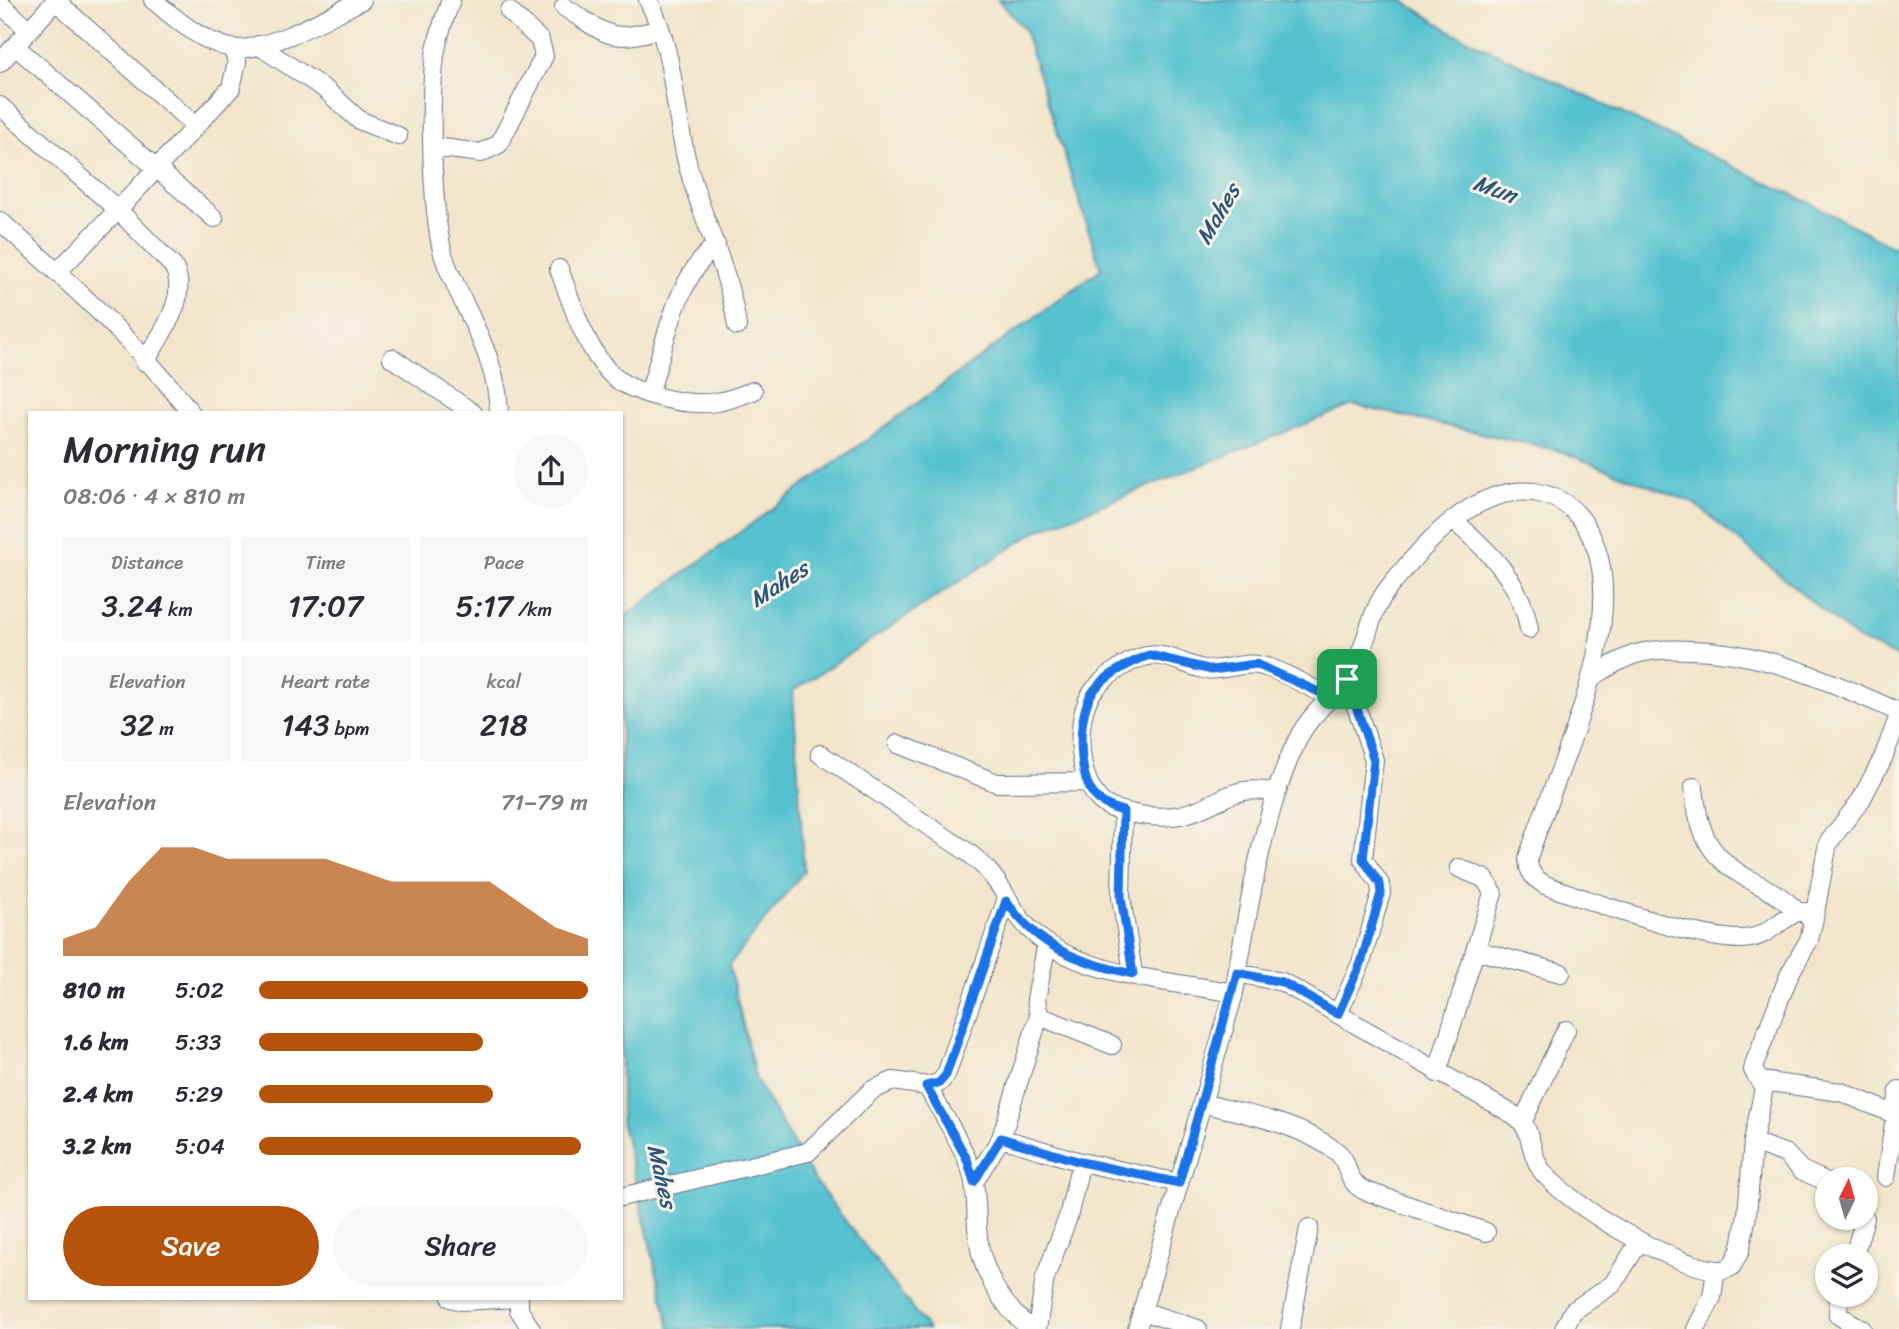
<!DOCTYPE html>
<meta charset="utf-8">
<style>
:root{--surface:#fff;--page:#f7f7f7;--text:#2b2b33;--muted:#7c7c81;--accent:#b45309}
body{margin:0;font-family:Sriracha,sans-serif;background:var(--page);color:var(--text);height:100vh;display:flex;flex-direction:column;font-size:26px;white-space:nowrap}
*{box-sizing:border-box;margin:0}
p{font-size:23px;color:var(--muted)}
.icon{flex:none;width:38px;height:38px;fill:none;stroke:currentColor;stroke-width:2;stroke-linecap:round;stroke-linejoin:round}
.map{position:relative;flex:1;overflow:hidden}
.panel{position:absolute;left:28px;top:411px;width:595px;height:889px;display:flex;flex-direction:column;background:var(--surface);border-radius:0px;box-shadow:0 2px 5px #0004}
.panel>*{flex:none}
.needle{width:46px;rotate:5deg}
.tools{position:absolute;left:1815px;top:1167px;display:grid;gap:14px}
.tools a{display:grid;place-items:center;width:63px;height:63px;border-radius:50%;background:var(--surface);box-shadow:0 2px 5px #0004;font-size:35px}
.pin{position:absolute;display:grid;place-items:center;width:60px;height:60px;color:#fff;margin:-30px;border-radius:14px;box-shadow:0 4px 10px #0006}
.round{display:grid;place-items:center;flex:none;width:74px;height:74px;border-radius:37px;background:var(--page)}
.overview{display:flex;align-items:center;justify-content:space-between;height:119px;padding:0 35px}
h1{font-size:38px;font-weight:600;line-height:52px}
.stats{display:grid;grid-template-columns:repeat(3,1fr);gap:10px;height:119px;padding:7px 35px}
.stats div{display:grid;align-content:center;border-radius:0px;background:var(--page);text-align:center}
.stats b{font-size:30px;font-weight:600}
.stats small{font-size:19px;font-weight:400}
.stats p{font-size:19px}
.chart{height:196px;padding:14px 35px}
.chart p{display:flex;justify-content:space-between}
.chart svg{width:100%;height:126px;margin-top:7px;fill:var(--accent);opacity:.7}
.button{display:flex;gap:14px;margin-top:auto;padding:14px 35px}
.button a{flex:1;height:80px;border-radius:42px;background:var(--accent);color:#fff;font-size:28px;font-weight:600;line-height:80px;text-align:center}
.button a+a{background:var(--page);color:var(--text)}
ul{padding:0 35px;list-style:none;font-size:23px}
li{display:grid;grid-template-columns:112px 84px 1fr;align-items:center;height:52px}
li i{height:18px;border-radius:9px;background:var(--accent)}
.map>svg:first-child{display:block}
</style>
<div class="map">
<svg width="1899" height="1329" viewBox="0 0 1899 1329">
<rect width="100%" height="100%" fill="#f7f3e8"/>
<filter id="ink" filterUnits="userSpaceOnUse"><feTurbulence type="fractalNoise" baseFrequency=".0143" numOctaves="2"/><feDisplacementMap in="SourceGraphic" scale="14" xChannelSelector="R" yChannelSelector="G"/><feConvolveMatrix kernelMatrix="1 2 1 2 8 2 1 2 1" color-interpolation-filters="sRGB"/></filter>
<filter id="wash" filterUnits="userSpaceOnUse"><feTurbulence type="fractalNoise" baseFrequency=".00686" numOctaves="4" result="noise"/><feDisplacementMap in="SourceGraphic" scale="28" xChannelSelector="R" yChannelSelector="G"/><feGaussianBlur stdDeviation="1.57" result="paint"/><feColorMatrix in="noise" values="0 0 0 0 0 0 0 0 0 0 0 0 0 0 0 0 0 1.4 0 .05"/><feComposite in="paint" operator="in"/></filter>
<g filter="url(#wash)">
<rect width="100%" height="100%" fill="#f2e5cb"/>
<path fill="#56c2d0" stroke="#387897" stroke-width="2" d="M998,0h404l52,33 358,171 87,46v408l-42,-19 -163,-136 -137,-53 -204,-45 -317,126 -243,160 11,180 -75,94 27,115 59,101 113,148h-258l-49,-209v-501l480,-350 -77,-240z"/>
</g>
<g filter="url(#ink)">
<g fill="none" stroke-linecap="round" stroke-linejoin="round">
<defs>
<path id="minor" d="M55,0l139,125
M153,0c24,20 47,41 78,48 31,7 103,-34 131,-48
M451,0c-6,17 -14,38 -16,56 -6,43 -4,168 11,207 19,49 52,95 53,150
M648,0c26,48 26,110 39,162 14,56 42,106 50,164
M0,4l29,26
M564,7c40,25 46,38 94,22
M258,45l68,45 33,30 39,16
M15,46l199,172
M0,63l56,-63
M0,106l118,104 55,56c18,31 -13,69 -28,96
M434,147l47,6 18,-9 45,-88 -4,-16 -31,-29
M0,221c65,58 138,122 191,192
M559,269c13,34 24,73 48,101 20,24 80,37 110,32 13,-2 24,-7 36,-11
M57,272l61,-62 113,-122 6,-26 -4,-13
M392,358l81,55
M649,394c16,-49 26,-115 67,-149
M1453,520c34,29 69,62 76,109
M1591,678c13,-8 27,-18 42,-23 18,-6 39,-6 58,-5 76,2 140,32 208,62
M898,744l99,39 89,-1
M820,754l149,99c7,6 15,12 20,19 19,21 24,44 48,64 47,40 139,46 197,57
M1694,787c4,47 15,71 58,94 17,9 32,16 45,31
M1276,793c-48,-11 -55,14 -96,22 -22,4 -47,0 -68,-7 -36,-13 -40,-92 -18,-118 12,-14 35,-31 54,-34 19,-4 38,10 56,13 18,3 36,-7 53,-4 25,4 50,22 73,32
M1123,811l-2,86 12,76
M1813,923l15,-80 33,-43 22,-42 16,-42
M1047,943l-11,56 3,17 73,29
M1475,950l86,23
M1338,1014l23,-51 20,-70 -1,-9 -17,-25 11,-99 -27,-81
M1437,1073l56,-180 -8,-14 -26,-11
M1761,1081l80,11 53,22
M927,1086c15,28 35,56 45,87 5,18 4,36 5,54 2,41 23,78 54,102
M1202,1103c46,12 94,19 134,48 15,11 7,27 27,39l123,42
M1523,1121l43,-91
M1001,1138l80,24 98,21
M1753,1142l33,12 15,16 26,12
M1886,1177l13,-87
M974,1182l27,-44 38,-122
M621,1197l187,-45 64,-62 21,-9 34,5 12,-3 7,-8 60,-174
M1854,1256l11,-38
M1839,1295l-1,20 24,14
M451,1298l11,3 57,-3v12l12,19
M1142,1311l56,18
M1037,1329l8,-51 23,-61 13,-55
M1137,1329l97,-336c13,-79 30,-190 67,-260 14,-25 39,-40 53,-65 14,-27 16,-58 36,-82 34,-42 84,-101 144,-94 24,4 43,17 54,38 49,85 -33,242 -60,328 0,14 5,19 17,27 43,15 166,61 206,53 17,-3 30,-19 46,-26h8l8,11 -4,17 -19,33 -35,89 -2,8 11,18 -11,53 -6,74 -7,36 -9,16 -8,3c-42,2 -156,-66 -181,-99 -14,-19 -8,-43 -28,-56l-232,-133 -45,-9
M1290,1329l19,-101
M1564,1329l9,-18 40,-27 26,-42
M1696,1329l16,-32 4,-27"/>
</defs>
<use href="#minor" stroke="#666f84" stroke-width="20"/>
<use href="#minor" stroke="#fff" stroke-width="18"/>
</g>
</g>
<g fill="none" stroke-linecap="round" stroke-linejoin="round" filter="url(#ink)">
<defs>
<path id="route" d="M1149,655l63,15 44,-6 74,33 17,-18 27,81 -11,99 17,25 1,9 -20,70 -23,51 -56,-32 -45,-9 -58,210 -98,-21 -80,-24 -27,44 -7,-23 -41,-73 13,-3 7,-8 60,-174c33,47 72,61 127,73l-12,-77 2,-86c-12,-3 -24,-8 -31,-19 -15,-22 -15,-82 3,-103 14,-16 34,-26 54,-34z"/>
</defs>
<use href="#route" stroke="#fff" stroke-width="14"/>
<use href="#route" stroke="#1a73e8" stroke-width="9"/>
</g>
<g text-anchor="middle" dominant-baseline="central" stroke-width="6" stroke-linejoin="round" paint-order="stroke">
<g font-size="23" font-style="italic" fill="#2a547a" stroke="#f7f3e8">
<text transform="translate(1495 189) rotate(19)">Mun</text>
<text transform="translate(1218 214) rotate(-60)">Mahes</text>
<text transform="translate(779 584) rotate(-33)">Mahes</text>
<text transform="translate(662 1176) rotate(77)">Mahes</text>
</g>
</g>
</svg>
<div class="tools">
<a><svg class="needle" viewBox="-14 -14 28 28"><path d="M0-13l5 13h-10z" fill="#e53935"/><path d="M0 13l5-13h-10z" fill="#7c7c81"/></svg></a>
<a><svg class="icon" aria-label="layers" viewBox="0 0 24 24"><path d="M12 4l9 5-9 5-9-5zM3 14l9 5 9-5"/></svg></a>
</div>
<div class="pin" style="left:1347px;top:679px;background:#1e9e55"><svg class="icon" aria-label="arrive" viewBox="0 0 24 24"><path d="M6 21V4h12l-3 4 3 4H6"/></svg></div>
<section class="panel">
<div class="overview"><div><h1>Morning run</h1><p>08:06 · 4 × 810 m</p></div><a class="round"><svg class="icon" aria-label="share" viewBox="0 0 24 24"><path d="M12 15V3M7 8l5-5 5 5M5 13v7h14v-7"/></svg></a></div>
<div class="stats">
<div><p>Distance</p><b>3.24<small> km</small></b></div>
<div><p>Time</p><b>17:07</b></div>
<div><p>Pace</p><b>5:17<small> /km</small></b></div>
</div>
<div class="stats">
<div><p>Elevation</p><b>32<small> m</small></b></div>
<div><p>Heart rate</p><b>143<small> bpm</small></b></div>
<div><p>kcal</p><b>218</b></div>
</div>
<div class="chart"><p><span>Elevation</span>71–79 m</p>
<svg viewBox="0 0 160 44" preserveAspectRatio="none"><path d="M0 44V38L10 34L20 18L30 6L40 6L50 10L60 10L70 10L80 10L90 14L100 18L110 18L120 18L130 18L140 26L150 34L160 38V44z"/></svg>
</div>
<ul>
<li><b>810 m</b>5:02<i style="width:100%"></i></li>
<li><b>1.6 km</b>5:33<i style="width:68%"></i></li>
<li><b>2.4 km</b>5:29<i style="width:71%"></i></li>
<li><b>3.2 km</b>5:04<i style="width:98%"></i></li>
</ul>
<div class="button"><a>Save</a><a>Share</a></div>
</section>
</div>
